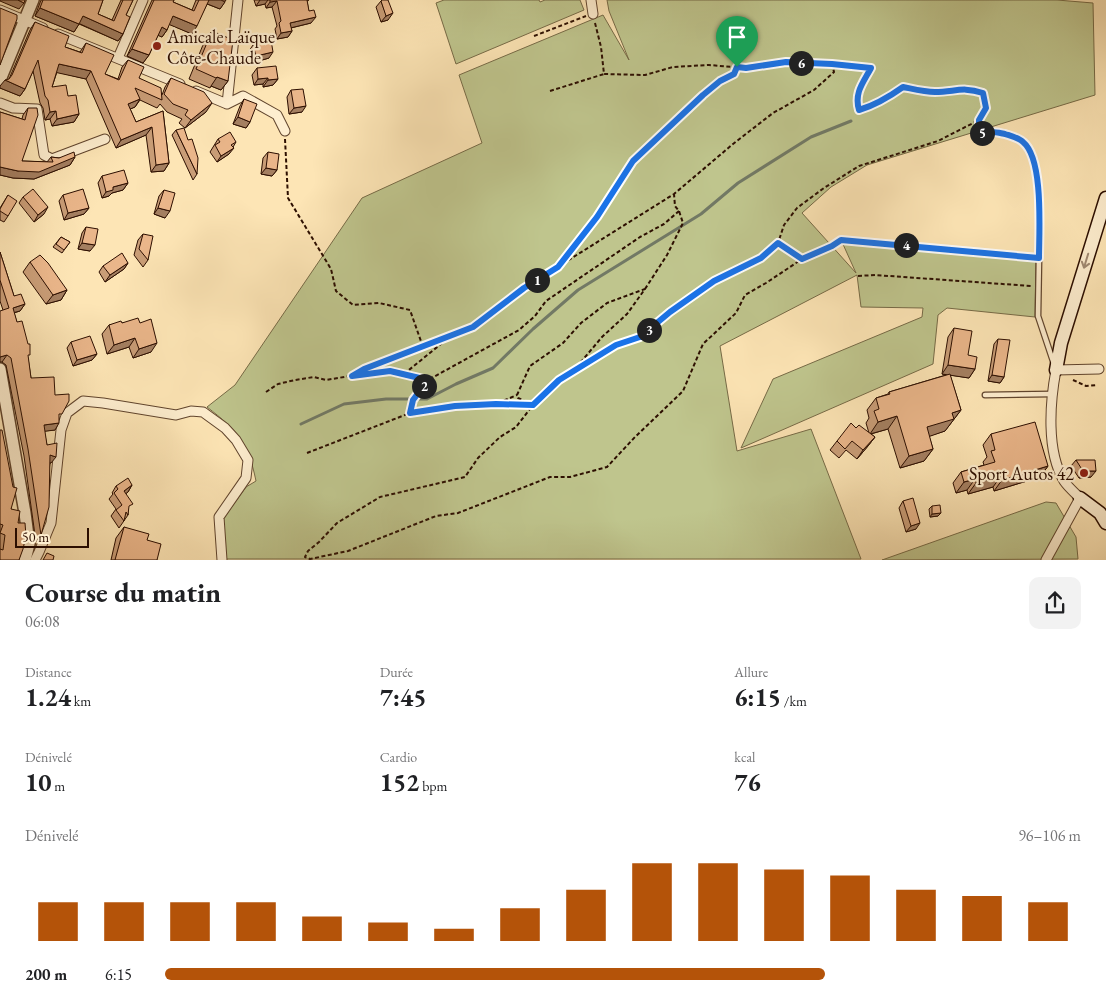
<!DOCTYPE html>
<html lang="fr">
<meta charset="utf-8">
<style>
:root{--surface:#fff;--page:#f2f2f2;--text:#202124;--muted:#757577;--accent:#b45309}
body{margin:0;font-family:"EB Garamond",serif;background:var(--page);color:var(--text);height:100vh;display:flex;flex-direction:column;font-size:19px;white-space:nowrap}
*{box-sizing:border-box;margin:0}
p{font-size:16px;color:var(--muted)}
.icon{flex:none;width:28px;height:28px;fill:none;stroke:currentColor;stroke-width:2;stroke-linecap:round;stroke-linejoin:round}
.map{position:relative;height:560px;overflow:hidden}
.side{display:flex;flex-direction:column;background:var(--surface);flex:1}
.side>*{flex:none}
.scale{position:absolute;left:15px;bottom:12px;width:74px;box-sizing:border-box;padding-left:5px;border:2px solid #2c0e00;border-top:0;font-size:14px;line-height:18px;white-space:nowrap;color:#2c0e00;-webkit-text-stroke:4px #feeecf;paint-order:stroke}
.pin{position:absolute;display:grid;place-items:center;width:42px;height:42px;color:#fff;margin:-51px -21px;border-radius:50% 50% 50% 0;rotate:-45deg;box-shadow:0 0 5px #0007}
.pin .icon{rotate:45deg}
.km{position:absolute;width:25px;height:25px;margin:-12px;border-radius:50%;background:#222;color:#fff;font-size:14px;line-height:25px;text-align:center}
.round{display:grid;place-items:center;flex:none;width:52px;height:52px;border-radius:10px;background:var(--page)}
.overview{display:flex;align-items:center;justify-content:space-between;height:85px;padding:0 25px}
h1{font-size:28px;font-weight:700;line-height:38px}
.stats{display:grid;grid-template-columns:repeat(3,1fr);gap:8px;height:85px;padding:5px 25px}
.stats div{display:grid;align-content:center}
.stats b{font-size:25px;font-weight:700}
.stats small{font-size:14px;font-weight:400}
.stats p{font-size:14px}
.chart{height:140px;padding:10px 25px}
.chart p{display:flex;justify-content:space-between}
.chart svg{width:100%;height:90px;margin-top:5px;stroke:var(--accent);stroke-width:6}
ul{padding:0 25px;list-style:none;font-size:16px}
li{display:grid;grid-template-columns:80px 60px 1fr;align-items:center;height:38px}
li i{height:12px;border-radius:6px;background:var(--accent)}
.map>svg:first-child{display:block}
</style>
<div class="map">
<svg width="1106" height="560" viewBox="0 0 1106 560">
<rect width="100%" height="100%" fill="#fde5b5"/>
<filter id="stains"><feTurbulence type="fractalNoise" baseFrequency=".004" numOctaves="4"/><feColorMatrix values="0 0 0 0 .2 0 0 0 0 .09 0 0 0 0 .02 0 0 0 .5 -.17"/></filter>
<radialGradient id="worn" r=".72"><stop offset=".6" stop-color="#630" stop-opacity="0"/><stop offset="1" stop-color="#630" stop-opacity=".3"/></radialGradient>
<path fill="#bfc58d" stroke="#766a46" d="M444,0h95l1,2 5,-2h35l4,10 -128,54 -20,-61z
M607,0h450l36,3 2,92 -228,70 -36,22 -29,26 54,60 -14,-31 194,18 -1,57 -88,-9 -9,7 -5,49 -192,84 32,-69 149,-62 1,-9 -62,-1 -4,-32 -137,71 17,105 74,-22 50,130h-636l-2,-40 23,-32 10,-6c-8,-39 -18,-50 -49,-74l28,-22 127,-187 120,-55 -23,-68 144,-60 26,45 -20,-49z
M1046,502l10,1 20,34 2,22 -196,1z"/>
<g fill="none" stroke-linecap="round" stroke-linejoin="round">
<path stroke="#727965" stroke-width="3" d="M301,424l43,-20 42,-5h41l29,-15 37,-16 40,-39 45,-39 123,-76 37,-31 73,-46 40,-16"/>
<defs>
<path id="service" d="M1039,258l-1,58 16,48
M985,395l67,-1"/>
<path id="minor" d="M591,0l2,14
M0,10l43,18
M58,34l122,50
M118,58l25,-58
M196,91l31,13
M0,103l13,5 24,1 7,46 8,4 53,-20
M227,104l11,-104
M227,104l16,-8 34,19 8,16
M35,560l4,-8 12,-29 10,-93 6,-17 16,-12 20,2 73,12 15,-4 12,1 22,16 11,12 12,20 -2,18 -27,39 3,43
M1046,560l34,-62c-5,-5 -12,-11 -16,-17 -18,-30 -14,-79 -8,-111l43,-1"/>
<path id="tertiary" d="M0,80l33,-80
M0,369l25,144 4,31 -4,16"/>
<path id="secondary" d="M1056,370l5,-27 45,-145
M1080,498l20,15 6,10"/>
</defs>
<use href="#service" stroke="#60442d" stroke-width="7"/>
<use href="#minor" stroke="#60442d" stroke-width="11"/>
<use href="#tertiary" stroke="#60442d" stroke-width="14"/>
<use href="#secondary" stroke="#2c0e00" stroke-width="15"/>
<path stroke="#2c0e00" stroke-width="2" stroke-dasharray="4 2.5" stroke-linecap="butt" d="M595,23l6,24 3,27 41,1 28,-8 36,-2 37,3 39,-6 47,2 39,4c-8,15 -17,25 -12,42 17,-5 30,-13 44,-23 10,2 22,5 32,5 20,0 27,-6 48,1l3,15 -7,12v14c12,-3 15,-2 26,0 6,2 14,4 18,8 20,18 15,84 16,109
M534,36l52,-20
M550,91l54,-17
M285,139l3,59 43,71 5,22 17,14 26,-2 31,7 13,37
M778,243l-17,15 -47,23 -45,31 -29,25 -24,8 -57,35 -26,25 -17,22 -16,10 -22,21 -13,19 -85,20 -43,26 -18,19 -11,9 -3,6 5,2 38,-8 88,-35 22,-3 92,-36h20l37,-10 28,-30 48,-46 20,-47 33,-31 9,-18 21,-12 36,-24 30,-13 9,-6 192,17
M801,259l-23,-16 6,-18 13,-17 27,-20 35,-22 79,-25 41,-21
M560,265l37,-48 36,-56 70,-66 17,-14 14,-7 3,-6
M858,276l17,-1 156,11
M645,289l22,-34 16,-32 -4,-12 -4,-5 -1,-12
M404,374l43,-35
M352,376l12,-7 109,-42 51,-39 150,-94 59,-50 40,-31 41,-23 20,-18 -2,-8
M1073,380l13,6 11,-1
M266,392l12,-8 17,-4 19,-3 12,3 42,-7 23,-2 37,9 91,-50 16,-14 11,-15 94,-64 24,-13 15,-13
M498,403l19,-8
M533,405l-15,-7 -1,-3 13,-29 33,-23 18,-20 26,-20 38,-14 -18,25 -25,23 -27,32
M410,413l3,-14 15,-19
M307,453l103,-40 45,-7 41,-2 35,1"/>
<use href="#service" stroke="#feeecf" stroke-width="4.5"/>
<use href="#minor" stroke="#feeecf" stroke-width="9"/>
<use href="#tertiary" stroke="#feeecf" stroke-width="11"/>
<use href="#secondary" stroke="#feeecf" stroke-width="12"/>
</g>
<path fill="#c99d77" stroke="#2c0e00" d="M41,0h62l-5,14 14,6 9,-20h12l-7,15 -3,19 -5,7 -39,-17 -5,8 -39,-16z
M152,0h22l-1,2 19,8 4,-10h30l-6,9 -13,-5 -15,30 -23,-10 -2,6 -5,7 -4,-2 -9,20 -6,8 -16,-7z
M254,0h55l-2,1 4,22 -20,5 1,3 -4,6 -11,2 -2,-10 2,-3 -5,-19 -6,1 -1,-4 -9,2z
M381,1l7,19 -7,2 -5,-15z
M35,22l30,25 15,5 6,-9 19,31 13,5 4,-12 6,-7 11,18 23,17 3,-8 6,-9 35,34 -21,16 -6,-5 3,-4 -15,-7 -7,-8 -3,4 -17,-8 -5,7 -5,2 6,13 27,-11 6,52 -5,8 -13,1 -5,-37 -30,13 -30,-69 -29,-7 -5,15 16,9 11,18 -5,8 -22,4 -2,-7 -5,1 -2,-12 -3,-5 -7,-32 -8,18 -5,7 -20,-8v-2l9,-7 21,-49z
M212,31l16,50 -7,9 -10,-4 -1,2 -21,-9 16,-39z
M253,45l16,13 -17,5 -3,-12z
M257,68l21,11 -5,6 -10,2v-3l-9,1 -2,-10z
M291,90l11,22 -13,2 -2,-17z
M244,99l6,23 -4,6 -13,-4 7,-18z
M28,108l-6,53 25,1 4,-5 8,1 16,-1 -5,8 -36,14 -21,-1 -13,-3v-63l22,7 1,-4z
M176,130l21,44 -4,6 -21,-45z
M218,139l18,3 -7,12 -12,8 -7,-10z
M268,152l9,18 -5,6 -11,-2 2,-16z
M102,176l26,7 -5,7 -11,3 -3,3 -7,2 -4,-15z
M164,190l1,28 -11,-4 5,-18z
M8,195v21l-4,6 -4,-2v-12z
M63,195l26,13 -5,6 -20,6 -5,-19z
M23,197l21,17 -10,8 -15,-19z
M86,227l4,24 -12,-2 4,-16z
M143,234l5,26 -5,7 -9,-12 4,-15z
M61,237l9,5 -8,11 -9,-6z
M0,252l14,44 11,8 -5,7 -6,2 14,45 3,20 24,17 4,24 -4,11 -11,1 3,14 4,18h-1l-9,72 -5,7 -12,-86 -18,-91 -4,-3 1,-52 -3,-9z
M30,262l37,28 -6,10 -15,4 -23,-32z
M128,263l-4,6 -19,13 -6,-10 4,-6z
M122,323h18l11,29 -18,6 -4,-11 -22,7 -5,-20 7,-9z
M954,328l21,41 -6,9 -19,-3 11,35 -16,21 -16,5 4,13 -9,12 -24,7 -12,-39 -17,5 4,3 -7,9 -11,13 -11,-9 -7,8 -9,-8 7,-9 19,-13 13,5 -3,-10 3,-5 -2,-8 9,-12 12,-4 1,-2 57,-17 -4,-1 6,-37z
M998,339l6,38 -4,6 -12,-2 6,-37z
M71,342l26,12 -5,6 -19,6 -6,-18z
M0,430l11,79 7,14 -18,37z
M991,434l57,32 -8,11 -46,14 -1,-4 -25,7 -1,-4 -11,3 -3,-10 8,-11 23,-7 -1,-3 4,-5 -4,-12z
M1076,460l15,17 -12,1 -8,-12z
M132,485l-4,7 -2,1 2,17v5l-9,13 -8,-12 5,-7 -7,-10 4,-5 -1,-1 4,-7z
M903,501l13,28 -10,3 -7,-24z
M932,506l9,7 -3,3 -8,1 -1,-8z
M124,527l23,13 10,20h-46l5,-22z"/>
<path fill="#a47f61" stroke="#2c0e00" d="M0,0h18l6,3 -5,6 -19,-8z
M207,0h14l4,2 -5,7 -15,-6z
M260,0h8l-3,4 -9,2z
M277,1l-5,6 -6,1 4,-6z
M40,8l39,16 -5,8 -39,-16z
M393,13l-5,7 -7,2 5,-6z
M83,16l40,18 -5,7 -40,-18z
M173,16l24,10 -5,8 -24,-10z
M316,17l-5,6 -25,6 4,-6z
M162,27l5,3 -5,7 -5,-2z
M292,31l-4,6 -11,2 4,-6z
M132,49l17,6 -6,8 -16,-7z
M273,52l-4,6 -17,5 4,-7z
M59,64l32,7 -5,8 -32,-7z
M217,77l11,4 -7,9 -10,-4z
M268,78l-5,6 -9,1 4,-6z
M278,79l-5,6 -10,2 5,-7z
M5,80l20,9 -5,7 -20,-8v-2z
M140,99l-5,8 -12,5 5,-8z
M212,103l-6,9 -21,16 6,-8z
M306,106l-4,6 -13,2 5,-6z
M56,111l-6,8 -5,1 5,-8z
M79,114l-5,8 -22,4 5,-7z
M238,117l12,5 -4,6 -13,-4z
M152,127l-6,8 -30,13 5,-8z
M234,148l-5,6 -12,8 4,-6z
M75,157l-5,8 -36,14 -21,-1 -13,-3v-8l18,4z
M169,163l-5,8 -13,1 5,-7z
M266,168l11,2 -5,6 -11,-2z
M128,183l-5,7 -11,3 -3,3 -7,2 4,-6 7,-5z
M48,207l-4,7 -10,8 4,-7z
M89,208l-5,6 -20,6 4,-7z
M158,208l12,3 -5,7 -11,-4z
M82,243l13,2 -5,6 -12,-2z
M128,263l-4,6 -19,13 5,-7z
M67,290l-6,10 -15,4 7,-9z
M25,304l-5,7 -12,3 5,-6z
M135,338l-6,9 -22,7 7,-9z
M157,343l-6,9 -18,6 6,-9z
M97,354l-5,6 -19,6 4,-6z
M7,355l-5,7h-2v-5z
M948,365l27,4 -6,9 -27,-4z
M992,375l12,2 -4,6 -12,-2z
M961,410l-16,21 -26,9 8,-13 25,-14z
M897,416l-9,13 -18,5 8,-12z
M59,423l-4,7 -16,2 5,-7z
M875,437l-7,9 -11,13 6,-9z
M933,449l-9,12 -24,7 9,-12z
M50,455l6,2 -5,6 -5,-1z
M1048,466l-8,11 -46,14 8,-11z
M1083,471h13l-5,6 -12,1z
M1001,476l-8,11 -25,7 8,-11z
M975,479l-8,11 -11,3 8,-11z
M132,485l-4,7 -8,6 4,-7z
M941,513l-3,3 -8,1 2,-3z
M920,523l-4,6 -10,3 5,-6z"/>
<path fill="#eab68a" stroke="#2c0e00" d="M18,0h7l-1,3z
M43,0h60l-5,14 16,7 9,-21h10l-7,15 4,2 -7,17 -40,-18 -4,8 -39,-16z
M154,0h20l-1,2 21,9 5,-11h10l-12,26 -24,-10 -6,14 -5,-3 -13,28 -17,-6z
M270,0h37l2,11 5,-1 2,7 -26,6 2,8 -11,2 -2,-10 2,-2 -4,-20 -7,1z
M382,0h6l5,13 -7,3 -5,-15z
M0,8l17,7v4l-17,46z
M35,22l34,14 -4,11 17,6 4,-10 28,12 -9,19 14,6 9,-20 16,7 -5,11 22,10 1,12 -27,-12 5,11 -12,5 8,18 27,-11 6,52 -13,2 -4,-38 -31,13 -30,-69 -32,-7 -7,23 14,-2 2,11 8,-1 3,19 -22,5 -1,-8 -6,1 -2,-12 -3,-4 -7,-36 -13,29 -20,-9 4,-1 3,-4z
M212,31l21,9 -5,41 -11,-4 -1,1 -20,-9z
M271,40l2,12 -17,4 -3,-11z
M276,66l2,13 -10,1v-2l-10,1 -1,-11z
M171,78l33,14 8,11 -21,17 -6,-5 3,-5 -15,-6 -9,-10z
M303,89l3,17 -12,2 -3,-18z
M244,99l13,5 -7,18 -12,-5z
M28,108h9l1,7 -16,46 31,1 -2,-5 8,1 15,-6 1,5 -36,15 -21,-1 -18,-4v-55l25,8z
M184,128l4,12 4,-1 6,19 -1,16 -21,-44z
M230,132l6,10 -5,3 3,3 -13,8 -6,-11 5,-3 -2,-3z
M268,152l11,2 -2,16 -11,-2z
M124,170l4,13 -15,4v3l-7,2 -4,-16z
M33,189l15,18 -10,8 -15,-18z
M83,189l6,19 -21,5 -5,-18z
M164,190l11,3 -5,18 -12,-3z
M8,195l9,6 -9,15 -8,-5v-2z
M86,227l12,2 -3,16 -13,-2z
M143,234l10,2 -5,24 -9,-11z
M61,237l9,5 -6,8 -8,-6z
M0,252l14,44 7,-2 4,10 -12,4 4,14 5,-1 6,23h2v11h-2l3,23 23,-1 1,18 14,-1v7l-7,13h-3v9l-15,2 3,20 10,-2 -1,14 -6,-2 -1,52 -8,28 -13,-86 -17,-91 -4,-3 -7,2v-46l9,-3 -9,-28z
M122,253l6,10 -18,12 -7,-9z
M40,255l8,8 19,27 -14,5 -23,-33z
M138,318l2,5 11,-4 6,24 -18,6 -4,-11 -21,7 -5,-20 12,-4 1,2z
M954,328l18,3 -4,24 9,2 -2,12 -27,-4z
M90,336l7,18 -20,6 -6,-18z
M998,339l12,1 -6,37 -12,-2z
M950,374l11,36 -9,3 2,6 -27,8 6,22 -24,7 -12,-40 -19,6 -4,-11 5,-2 -3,-11 14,-4 -1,-2z
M1035,422l13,44 -46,14 -1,-4 -25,7 -1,-4 -11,3 -3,-10 34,-10 -4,-11 4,-1 -4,-16z
M851,423l5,5 3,-3 16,12 -12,13 -11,-9 -7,8 -8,-8z
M0,430h2l11,57 4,1 -6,21 9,2 -2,12h7l1,13 -3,13 -4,11h-19v-11l3,1 2,-15 -5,-2 3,-8 -3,-1z
M1076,460h19l1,11h-13z
M128,478l4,7 -8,6 9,13 -4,2 -1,9 -2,-3 -2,9 -8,-11 6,-5 -8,-12 4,-4 -2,-3z
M913,498l7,25 -9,3 -8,-25z
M940,505l1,8 -9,1v-8z
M124,527l25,7 -2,6 14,4 -4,16h-42z
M47,553l7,3 -1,4h-10z"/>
<defs><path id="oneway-shaft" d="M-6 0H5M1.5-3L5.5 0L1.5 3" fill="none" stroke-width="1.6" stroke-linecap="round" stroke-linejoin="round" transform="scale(1.25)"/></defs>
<use stroke="#a08972" href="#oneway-shaft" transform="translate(1086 261) rotate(107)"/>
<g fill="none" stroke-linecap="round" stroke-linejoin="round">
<defs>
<path id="route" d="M786,62l46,2 39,4c-8,15 -17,25 -12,42 17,-5 30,-13 44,-23 10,2 22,5 32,5 20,0 27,-6 48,1l3,15 -7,12v14c12,-3 15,-2 26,0 6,2 14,4 18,8 21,17 16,90 16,116l-198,-18 -9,6 -30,13 -24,-16 -17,15 -47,23 -44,31 -30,25 -24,8 -57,35 -26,25 -37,-1 -41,2 -45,7 3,-13 15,-20 -38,-9 -38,5 12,-7 109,-42 51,-39 34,-21 39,-50 36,-56 70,-66 17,-14 14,-7 3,-7 9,1z"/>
</defs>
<use href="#route" stroke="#fff" stroke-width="10"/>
<use href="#route" stroke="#1a73e8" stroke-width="6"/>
</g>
<g fill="#8f2418" stroke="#feeecf" stroke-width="2">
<circle cx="157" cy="46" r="5"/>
<circle cx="1084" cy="473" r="5"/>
</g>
<g text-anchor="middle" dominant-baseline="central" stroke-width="4.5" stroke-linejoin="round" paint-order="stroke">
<g font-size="18" fill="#2c0e00" stroke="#feeecf" text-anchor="start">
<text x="167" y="36">Amicale Laïque<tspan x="167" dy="21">Côte-Chaude</tspan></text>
<text x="1074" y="473" text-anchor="end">Sport Autos 42</text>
</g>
</g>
<rect width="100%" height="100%" filter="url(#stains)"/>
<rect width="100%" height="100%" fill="url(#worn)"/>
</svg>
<div class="scale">50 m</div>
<div class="pin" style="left:737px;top:67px;background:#1e9e55"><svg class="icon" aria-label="arrive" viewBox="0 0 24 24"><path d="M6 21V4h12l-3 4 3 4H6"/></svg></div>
<b class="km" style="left:537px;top:280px">1</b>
<b class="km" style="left:424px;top:386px">2</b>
<b class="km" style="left:649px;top:330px">3</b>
<b class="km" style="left:906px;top:245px">4</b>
<b class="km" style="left:982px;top:133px">5</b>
<b class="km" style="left:801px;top:63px">6</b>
</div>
<section class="side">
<div class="overview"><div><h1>Course du matin</h1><p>06:08</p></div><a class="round"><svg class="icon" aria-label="share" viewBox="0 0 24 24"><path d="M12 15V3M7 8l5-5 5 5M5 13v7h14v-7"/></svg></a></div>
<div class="stats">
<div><p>Distance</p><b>1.24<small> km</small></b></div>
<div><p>Durée</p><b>7:45</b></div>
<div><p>Allure</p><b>6:15<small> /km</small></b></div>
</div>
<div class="stats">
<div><p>Dénivelé</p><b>10<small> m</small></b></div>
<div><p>Cardio</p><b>152<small> bpm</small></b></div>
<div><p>kcal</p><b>76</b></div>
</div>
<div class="chart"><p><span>Dénivelé</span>96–106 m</p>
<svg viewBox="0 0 160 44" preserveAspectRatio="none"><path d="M5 44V25M15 44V25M25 44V25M35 44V25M45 44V32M55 44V35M65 44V38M75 44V28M85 44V19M95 44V6M105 44V6M115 44V9M125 44V12M135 44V19M145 44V22M155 44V25"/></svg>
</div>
<ul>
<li><b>200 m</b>6:15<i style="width:72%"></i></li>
</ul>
</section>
